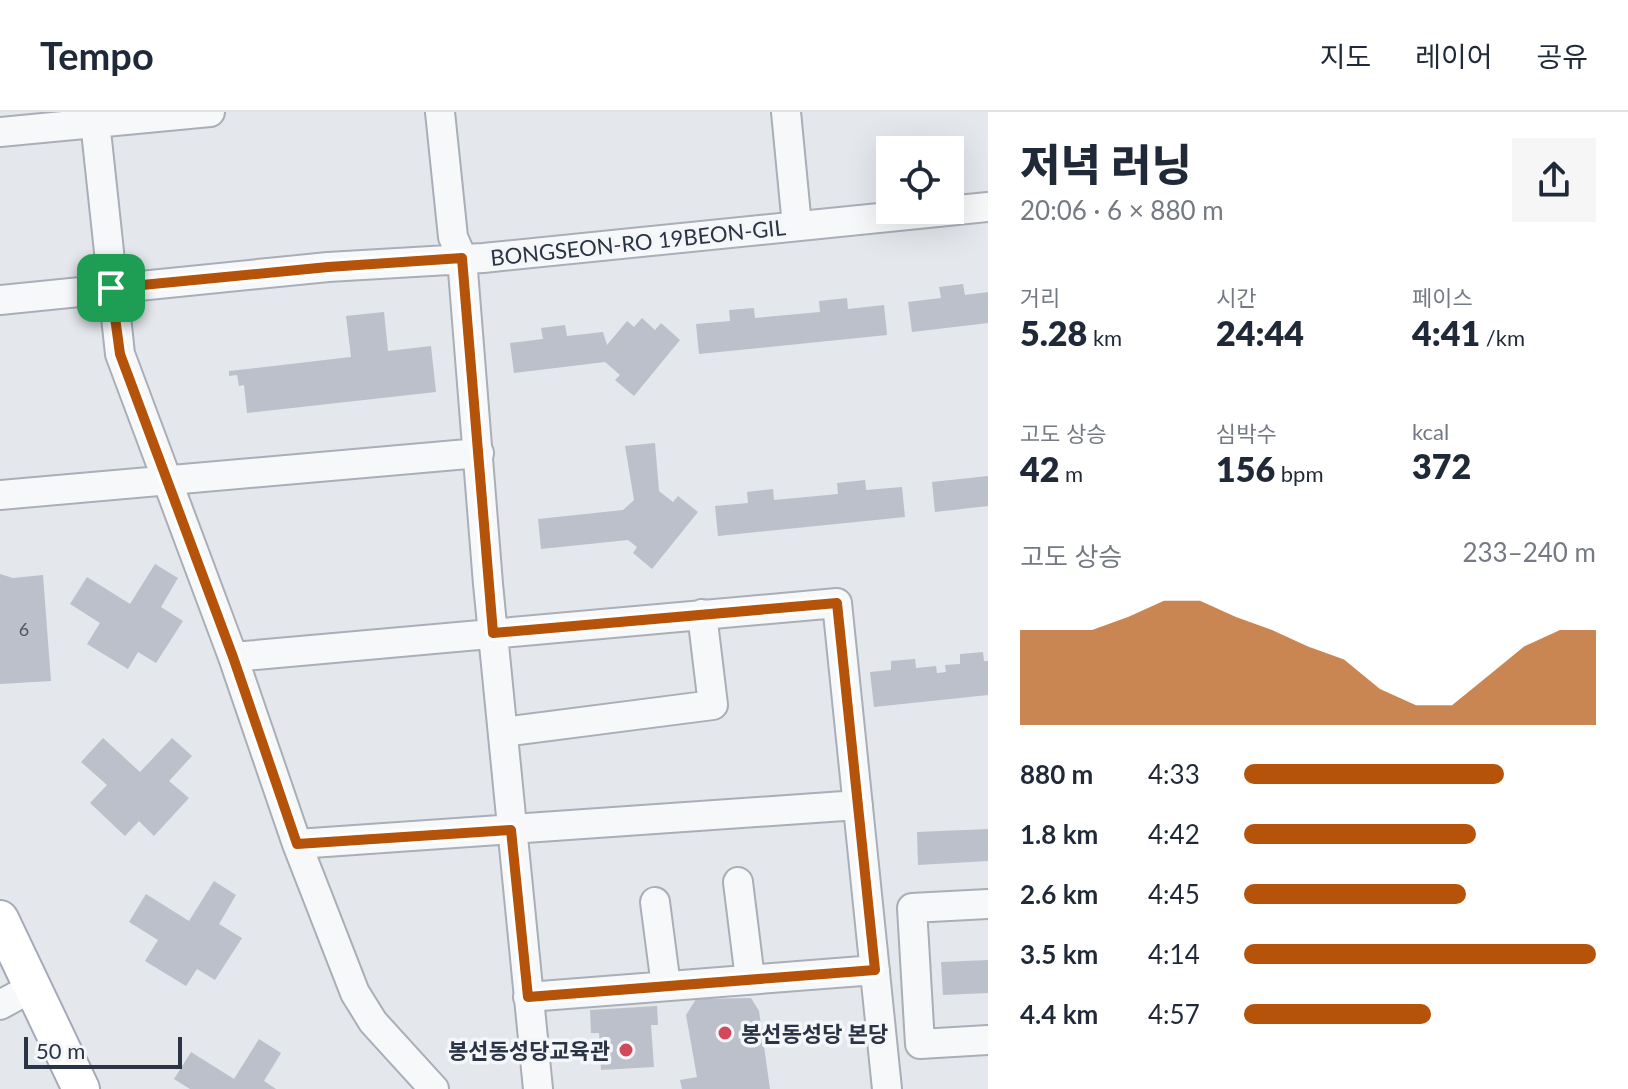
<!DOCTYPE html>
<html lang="ko">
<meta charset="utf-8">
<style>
:root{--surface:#fff;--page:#f6f6f7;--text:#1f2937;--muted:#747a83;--line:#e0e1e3;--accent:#b45309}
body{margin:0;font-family:Lato,"Noto Sans KR",sans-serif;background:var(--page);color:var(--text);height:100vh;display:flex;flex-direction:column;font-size:30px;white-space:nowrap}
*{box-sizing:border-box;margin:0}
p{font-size:26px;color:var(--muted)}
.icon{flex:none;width:44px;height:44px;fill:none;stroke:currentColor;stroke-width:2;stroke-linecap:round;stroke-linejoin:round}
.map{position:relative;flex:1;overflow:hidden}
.side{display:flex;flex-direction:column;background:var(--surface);width:640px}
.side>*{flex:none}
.fabs{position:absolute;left:876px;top:24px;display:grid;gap:16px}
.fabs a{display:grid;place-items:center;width:88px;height:88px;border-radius:0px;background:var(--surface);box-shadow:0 8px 32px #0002;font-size:40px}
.scale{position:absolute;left:24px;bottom:20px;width:158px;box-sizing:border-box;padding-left:8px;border:4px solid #2b3445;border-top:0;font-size:22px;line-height:28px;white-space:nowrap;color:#2b3445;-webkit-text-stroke:6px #f4f6f9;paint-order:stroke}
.pin{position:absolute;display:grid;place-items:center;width:68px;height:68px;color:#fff;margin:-34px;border-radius:16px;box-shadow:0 4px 12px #0006}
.round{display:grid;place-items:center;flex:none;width:84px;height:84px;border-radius:0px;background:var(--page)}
.overview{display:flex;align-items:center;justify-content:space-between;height:136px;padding:0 32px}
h1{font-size:44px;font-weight:800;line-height:60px}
.stats{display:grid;grid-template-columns:repeat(3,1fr);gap:12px;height:136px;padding:8px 32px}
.stats div{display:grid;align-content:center}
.stats b{font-size:34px;font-weight:800}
.stats small{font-size:22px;font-weight:400}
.stats p{font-size:22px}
.chart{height:224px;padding:16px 32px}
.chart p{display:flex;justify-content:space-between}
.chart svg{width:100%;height:144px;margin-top:8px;fill:var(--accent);opacity:.7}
ul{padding:0 32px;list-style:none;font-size:26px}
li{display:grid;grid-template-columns:128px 96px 1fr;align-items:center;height:60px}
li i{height:20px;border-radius:10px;background:var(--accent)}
header{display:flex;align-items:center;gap:48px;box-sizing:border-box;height:112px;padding:0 40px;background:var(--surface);border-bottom:2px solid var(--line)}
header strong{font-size:38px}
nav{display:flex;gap:44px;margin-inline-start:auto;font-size:28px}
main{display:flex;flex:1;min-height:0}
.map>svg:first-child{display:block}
</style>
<header>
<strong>Tempo</strong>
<nav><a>지도</a><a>레이어</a><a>공유</a></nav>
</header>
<main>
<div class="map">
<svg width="988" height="977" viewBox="0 0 988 977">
<rect width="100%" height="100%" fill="#e4e7ec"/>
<path fill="#bbc0ca" d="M963,172l2,11 23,-3v31l-76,9 -4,-30 33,-4 -2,-11z
M847,186l1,11 36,-4 3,30 -188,19 -3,-30 34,-3 -1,-11 25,-2 1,10 65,-6 -1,-11z
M384,200l4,39 43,-5 5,46 -189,21 -3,-28 -5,1 -2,-11 -8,1v-5l122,-14 -5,-41z
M642,206l13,12 6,-7 19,17 -46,56 -19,-16 5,-5 -15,-13 -91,11 -4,-30 33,-4 -2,-11 24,-3 2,11 36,-4 4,13 20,-24 7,6z
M655,331l4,48 14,11 5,-6 20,16 -46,57 -19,-16 4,-6 -9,-7 -87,9 -3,-30 85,-9 11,-10 -9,-54z
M988,364v30l-53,6 -3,-30z
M865,368l1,10 36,-3 3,30 -187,19 -3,-30 33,-3 -1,-11 26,-3 1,11 64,-6 -1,-11z
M155,452l23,14 -17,29 22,14 -27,42 -18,-11 -10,17 -41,-25 13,-21 -30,-19 17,-27 43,27z
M0,462l13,4 30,-3 8,106 -51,3z
M983,540l1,9h4v34l-114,12 -4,-35 21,-2v-9l24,-2 1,9 20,-2 1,7 9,-1 -1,-7 15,-1v-10z
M103,626l37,34 32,-34 20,18 -23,25 20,17 -35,38 -15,-15 -14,15 -35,-33 17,-18 -26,-23z
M988,717v32l-70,4 -1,-33z
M214,769l22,14 -17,29 23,14 -27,42 -18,-11 -11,17 -41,-25 13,-21 -29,-18 17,-28 43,27z
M988,848v33l-45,2 -2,-33z
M751,886l8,13 11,78h-88l-2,-9 17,-3 -11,-62 10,-16z
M657,894l1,19h-7l3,42 -53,3 -2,-37h-8l-1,-23z
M259,927l22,14 -17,28 12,8h-86l-16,-10 17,-27 43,27z"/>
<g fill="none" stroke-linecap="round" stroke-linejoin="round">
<defs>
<path id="minor" d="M94,0l26,242 113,303 64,187 58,149 18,29 61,67
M440,0l13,125 9,21 26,326 50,505
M786,0l11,114
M0,20l210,-20
M0,188l328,-33 155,-9 505,-51
M0,383l479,-42
M233,545l604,-54 50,486
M504,620l209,-27 -11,-91
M297,732l561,-39
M738,770l12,97
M655,790l11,84
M988,792l-76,4 8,136 68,-4
M528,885l347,-27
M0,893l33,-18"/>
<path id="major" d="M0,807l81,170"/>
</defs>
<use href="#minor" stroke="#a9aeb7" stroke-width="32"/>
<use href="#major" stroke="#a3abb8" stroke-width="40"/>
<use href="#minor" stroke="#f7f8fa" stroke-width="28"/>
<use href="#major" stroke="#fff" stroke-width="36"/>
</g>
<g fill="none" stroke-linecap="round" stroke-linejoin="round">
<defs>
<path id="route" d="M462,146l31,375 344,-30 38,367 -347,27 -17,-167 -214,14 -64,-187 -113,-303 -9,-66 217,-21z"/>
</defs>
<use href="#route" stroke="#fff" stroke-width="16"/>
<use href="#route" stroke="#b45309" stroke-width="10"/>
</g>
<g fill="#d1495b" stroke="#f4f6f9" stroke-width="3">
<circle cx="725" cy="921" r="8"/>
<circle cx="626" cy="938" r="8"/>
</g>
<g text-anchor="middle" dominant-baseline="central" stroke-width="7" stroke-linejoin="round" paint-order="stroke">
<g font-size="18" fill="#4f5766">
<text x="24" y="517">6</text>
</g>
<g font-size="22" fill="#2b3445" stroke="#f4f6f9">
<text transform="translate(638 130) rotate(-6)">BONGSEON-RO 19BEON-GIL</text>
</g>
<g font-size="22" font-weight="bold" fill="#2b3445" stroke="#f4f6f9" text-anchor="start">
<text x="741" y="921">봉선동성당 본당</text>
<text x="610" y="938" text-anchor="end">봉선동성당교육관</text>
</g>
</g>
</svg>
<div class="fabs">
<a><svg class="icon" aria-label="locate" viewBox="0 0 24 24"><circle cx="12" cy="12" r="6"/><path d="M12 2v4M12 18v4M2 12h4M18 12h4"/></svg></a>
</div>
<div class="scale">50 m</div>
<div class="pin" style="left:111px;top:176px;background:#1e9e55"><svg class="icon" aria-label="arrive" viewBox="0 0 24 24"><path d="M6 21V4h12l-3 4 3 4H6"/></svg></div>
</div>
<section class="side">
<div class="overview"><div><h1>저녁 러닝</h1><p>20:06 · 6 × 880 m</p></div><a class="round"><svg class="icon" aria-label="share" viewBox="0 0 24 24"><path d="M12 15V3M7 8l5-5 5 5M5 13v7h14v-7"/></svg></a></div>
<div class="stats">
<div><p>거리</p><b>5.28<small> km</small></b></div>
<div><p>시간</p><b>24:44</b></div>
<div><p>페이스</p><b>4:41<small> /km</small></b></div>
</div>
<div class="stats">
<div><p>고도 상승</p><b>42<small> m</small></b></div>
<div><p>심박수</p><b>156<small> bpm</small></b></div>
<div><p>kcal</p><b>372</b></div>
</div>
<div class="chart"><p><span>고도 상승</span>233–240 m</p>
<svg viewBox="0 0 160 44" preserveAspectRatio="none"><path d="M0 44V15L10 15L20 15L30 11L40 6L50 6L60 11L70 15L80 20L90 24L100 33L110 38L120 38L130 29L140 20L150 15L160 15V44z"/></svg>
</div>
<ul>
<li><b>880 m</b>4:33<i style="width:74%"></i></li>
<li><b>1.8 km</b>4:42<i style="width:66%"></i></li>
<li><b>2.6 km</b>4:45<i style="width:63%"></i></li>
<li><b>3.5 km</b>4:14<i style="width:100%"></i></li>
<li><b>4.4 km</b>4:57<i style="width:53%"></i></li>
</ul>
</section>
</main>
